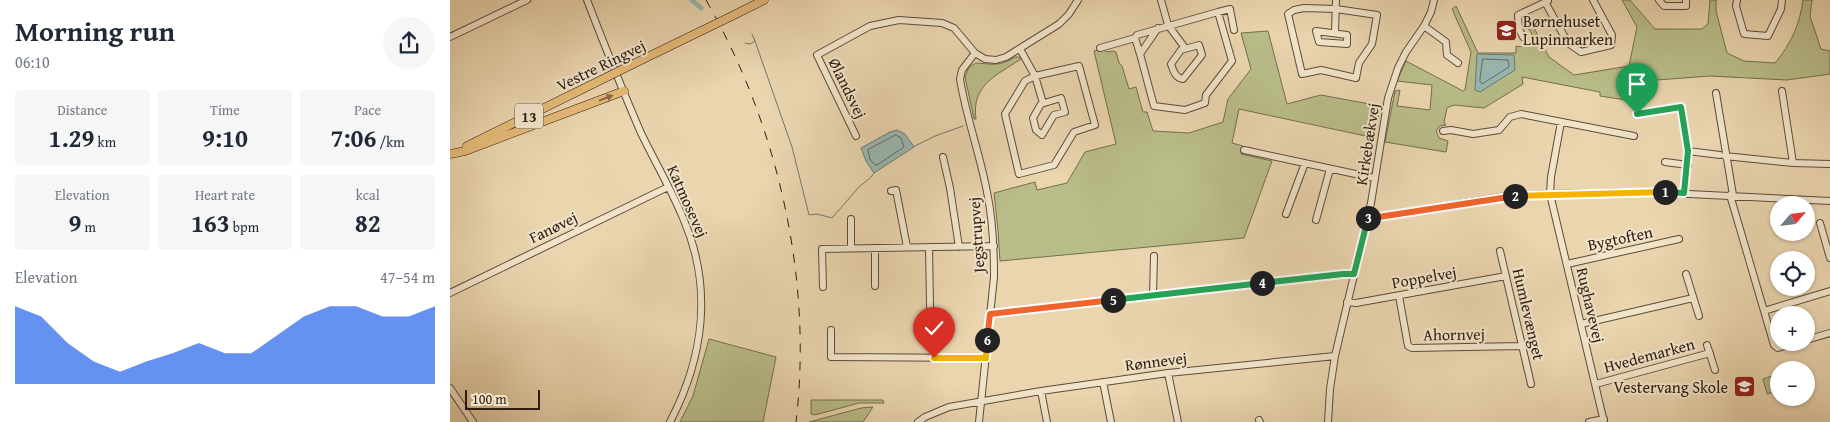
<!DOCTYPE html>
<meta charset="utf-8">
<style>
:root{--surface:#fff;--page:#f6f6f7;--text:#1f2937;--muted:#747a83;--accent:#2563eb}
body{margin:0;font-family:"Gentium Book Plus",serif;background:var(--page);color:var(--text);height:100vh;display:flex;flex-direction:column;font-size:19px;white-space:nowrap}
*{box-sizing:border-box;margin:0}
p{font-size:16px;color:var(--muted)}
.icon{flex:none;width:28px;height:28px;fill:none;stroke:currentColor;stroke-width:2;stroke-linecap:round;stroke-linejoin:round}
.map{position:relative;flex:1;overflow:hidden}
.details{display:flex;flex-direction:column;background:var(--surface);width:450px}
.details>*{flex:none}
.needle{width:32px;rotate:62deg}
.buttons{position:absolute;left:1320px;top:196px;display:grid;gap:10px}
.buttons a{display:grid;place-items:center;width:45px;height:45px;border-radius:50%;background:var(--surface);box-shadow:0 1px 4px #0004;font-size:25px}
.scale{position:absolute;left:15px;bottom:12px;width:75px;box-sizing:border-box;padding-left:5px;border:2px solid #2e1e11;border-top:0;font-size:14px;line-height:18px;white-space:nowrap;color:#2e1e11;-webkit-text-stroke:4px #f1e4cb;paint-order:stroke}
.pin{position:absolute;display:grid;place-items:center;width:42px;height:42px;color:#fff;margin:-51px -21px;border-radius:50% 50% 50% 0;rotate:-45deg;box-shadow:0 0 5px #0007}
.pin .icon{rotate:45deg}
.km{position:absolute;width:25px;height:25px;margin:-12px;border-radius:50%;background:#222;color:#fff;font-size:14px;line-height:25px;text-align:center}
.round{display:grid;place-items:center;flex:none;width:52px;height:52px;border-radius:26px;background:var(--page)}
.head{display:flex;align-items:center;justify-content:space-between;height:85px;padding:0 15px}
h1{font-size:28px;font-weight:700;line-height:38px}
.figures{display:grid;grid-template-columns:repeat(3,1fr);gap:8px;height:85px;padding:5px 15px}
.figures div{display:grid;align-content:center;border-radius:5px;background:var(--page);text-align:center}
.figures b{font-size:25px;font-weight:700}
.figures small{font-size:14px;font-weight:400}
.figures p{font-size:14px}
.chart{height:140px;padding:10px 15px}
.chart p{display:flex;justify-content:space-between}
.chart svg{width:100%;height:90px;margin-top:5px;fill:var(--accent);opacity:.7}
main{display:flex;flex:1;min-height:0}
.map>svg:first-child{display:block}
</style>
<main>
<section class="details">
<div class="head"><div><h1>Morning run</h1><p>06:10</p></div><a class="round"><svg class="icon" aria-label="share" viewBox="0 0 24 24"><path d="M12 15V3M7 8l5-5 5 5M5 13v7h14v-7"/></svg></a></div>
<div class="figures">
<div><p>Distance</p><b>1.29<small> km</small></b></div>
<div><p>Time</p><b>9:10</b></div>
<div><p>Pace</p><b>7:06<small> /km</small></b></div>
</div>
<div class="figures">
<div><p>Elevation</p><b>9<small> m</small></b></div>
<div><p>Heart rate</p><b>163<small> bpm</small></b></div>
<div><p>kcal</p><b>82</b></div>
</div>
<div class="chart"><p><span>Elevation</span>47–54 m</p>
<svg viewBox="0 0 160 44" preserveAspectRatio="none"><path d="M0 44V6L10 11L20 24L30 33L40 38L50 33L60 29L70 24L80 29L90 29L100 20L110 11L120 6L130 6L140 11L150 11L160 6V44z"/></svg>
</div>
</section>
<div class="map">
<svg width="1380" height="422" viewBox="0 0 1380 422">
<rect width="100%" height="100%" fill="#ead5af"/>
<filter id="stains"><feTurbulence type="fractalNoise" baseFrequency=".004" numOctaves="4"/><feColorMatrix values="0 0 0 0 .2 0 0 0 0 .09 0 0 0 0 .02 0 0 0 .5 -.17"/></filter>
<radialGradient id="worn" r=".72"><stop offset=".6" stop-color="#630" stop-opacity="0"/><stop offset="1" stop-color="#630" stop-opacity=".3"/></radialGradient>
<path fill="#b9bd89" stroke="#746e4d" d="M1172,0h8l25,29h47l6,-5 2,-24h6v11l11,42 17,8 31,2c16,-19 25,-39 28,-63h9l-2,16 11,33 9,2v23l-43,6 -77,-4 -80,6v15l-4,3 -26,-4v-4l-78,-15 1,7 -39,24 -30,-3 -7,3 -3,14 2,3 -6,1 -4,5 3,7 9,3 -2,11 -61,-10 10,-51 5,-1 -3,16 33,4 2,-25 -35,-4 9,-20 57,30 2,-1 6,-38 -19,-43 4,-3 22,47h38v-7c7,2 19,0 16,-11 -1,-5 -7,-8 -7,-13 -1,-4 0,-4 2,-8l22,43 25,18 55,-9 8,-39z
M818,31l19,73 34,-9 59,11 -5,32 -136,-29 -7,34 11,3 -2,8 31,7 -28,77 -244,23 -2,-30 -4,-38 41,-11 2,8 30,-7 18,-31 31,-8 -22,-93 9,-2 4,3 6,-1 3,1 3,11 3,3 7,23 7,-2 7,25h4l6,19 36,2 34,-11 5,-23 23,-30 -10,-36z
M565,57h4l2,2c-24,16 -50,26 -45,60h-2l-9,-42 4,-10 7,-4c17,1 23,4 39,-6z
M259,339l67,18 -13,65h-83l13,-26z
M1322,376l5,15 -10,3 -4,-15z
M361,400h72l1,3h-25l-44,12 -4,-1z
M423,407l-10,15h-54l52,-14z"/>
<path fill="#99b8b2" stroke="#6e7a72" d="M1027,54l37,1 1,15 -35,22 -5,-2z
M447,130l8,4 9,13 -40,26 -8,-12 -5,-13 29,-16z"/>
<g fill="none" stroke-linecap="round" stroke-linejoin="round">
<path stroke="#646b62" stroke-width="1" d="M1033,59l25,1 1,7 -27,17 -2,-3z
M446,135l5,3 3,9 -27,18 -3,-1 -4,-5 -2,-9z"/>
<path stroke="#6e7a72" stroke-width="1" d="M305,41l37,106 17,68 8,-1 15,4 27,-31 11,-9
M295,43l5,1 5,-3 -3,-7
M463,147l22,-11 28,-10
M421,177l3,-4"/>
<path stroke="#99b8b2" stroke-width="5" d="M242,0l9,8"/>
<defs>
<path id="minor" d="M137,0c17,44 35,89 54,133 14,29 30,56 42,85 30,69 21,139 -13,204
M711,0l7,25 17,23
M1209,0l5,6h22v-6
M1287,0l-1,6 8,28 24,2 13,-27 1,-9
M1095,2l23,41 13,9 30,-7 1,-10 -19,-35
M854,8l32,1 41,6 -5,29 -13,19 -3,15 -35,-8 -19,4 -14,-60 6,-4z
M974,26l22,16 1,13 11,8
M708,28l-18,26 14,52 31,4 20,-7 1,-8 26,-34 -14,-49
M866,31l31,4v9l-28,-2z
M885,33l1,-33
M0,37l77,-37
M1073,37l-4,-8 -1,-14 30,-14
M749,45l3,10 -19,24c-8,-1 -10,-9 -12,-15l10,-14z
M650,48l35,-10
M570,49l15,27 8,27
M525,53l-13,17 -2,9c6,38 20,75 27,113 6,28 7,57 7,85l-15,145
M690,54l-5,-16 2,-3 81,-23 12,-3 4,21
M629,66l16,59 -21,7 -20,33 -35,9 -14,-60 20,-33 10,-5z
M1332,91l11,72
M1266,93l17,102
M611,98l4,14 -11,3 -12,20 -6,-5 -3,-12 8,-14z
M1187,113l44,-6 7,44 -4,42
M1111,122l-10,55 -1,17 54,228
M993,131l8,-1 22,4 26,-4 11,-13 11,-3 113,22
M406,136l-39,-81 53,-29 29,-6 43,3 12,5 21,25 10,6 11,1 10,-3 53,-33 10,-10 9,-14
M794,150l130,28
M1238,151l32,4
M1275,156l68,7 37,1
M493,157l7,31 9,59
M1215,162l23,3
M441,191l5,-1 11,57
M1280,195l44,150 4,3 19,-6
M836,214l19,-51
M918,217l4,1 135,-22 43,-2 98,-2 182,9
M401,219v29
M866,220l14,-51
M1370,223l10,35
M479,247l1,59
M425,248v38
M1050,251l31,133
M1117,264l112,-25
M1236,274l13,42
M373,287l-1,-38 172,-3
M0,293l218,-106
M703,295l1,-39
M949,296l9,50 4,2 110,-2
M897,302l9,1 150,-27
M1314,311l66,-20
M540,314l353,-40h11
M1131,324l112,-26
M381,330v27l155,1
M1356,340l24,-7
M1257,345l8,25
M718,373l10,49
M653,382l8,40
M1146,384l114,-31
M0,388l23,34
M591,391l6,31
M809,420l1,2
M468,422l7,-5 24,-10 92,-16 127,-18 167,-17
M878,422l2,-33 5,-33 36,-153 17,-105 10,-30 8,-16 18,-26 7,-14 3,-12
M1139,422l15,-3"/>
<path id="major" d="M282,16l32,-16
M175,68l76,-37
M17,146l140,-69
M0,154l15,-3 159,-60"/>
</defs>
<use href="#minor" stroke="#5d4c38" stroke-width="8"/>
<use href="#major" stroke="#2e1e11" stroke-width="9"/>
<use href="#minor" stroke="#f1e4cb" stroke-width="6"/>
<use href="#major" stroke="#e5ba78" stroke-width="8"/>
<path stroke="#2e1e11" stroke-width="1" stroke-dasharray="9 9" stroke-linecap="butt" d="M256,0c72,125 107,279 90,422"/>
<defs>
<path id="major-bridge" d="M251,31l31,-15
M157,77l18,-9"/>
</defs>
<use href="#major-bridge" stroke="#2e1e11" stroke-width="9" stroke-linecap="butt"/>
<use href="#major-bridge" stroke="#e5ba78" stroke-width="8"/>
</g>
<defs><path id="oneway-solid" d="M-6-.8H1V-3.2L6.5 0L1 3.2V.8H-6Z" transform="scale(1.25)"/></defs>
<use fill="#8a6c44" href="#oneway-solid" transform="translate(156 98) rotate(-21)"/>
<g fill="none" stroke-linecap="round" stroke-linejoin="round">
<defs>
<path id="split-1" d="M1187,114l44,-7 7,44 -4,42 -19,-1"/>
<path id="split-2" d="M1065,196l150,-4"/>
<path id="split-3" d="M918,218v-1l4,1 143,-22"/>
<path id="split-4" d="M812,283l81,-9h11l14,-56"/>
<path id="split-5" d="M663,300l149,-17"/>
<path id="split-6" d="M537,340l3,-26 123,-14"/>
<path id="split-7" d="M484,358h52l1,-18"/>
</defs>
<use href="#split-1" stroke="#fff" stroke-width="10"/>
<use href="#split-2" stroke="#fff" stroke-width="10"/>
<use href="#split-3" stroke="#fff" stroke-width="10"/>
<use href="#split-4" stroke="#fff" stroke-width="10"/>
<use href="#split-5" stroke="#fff" stroke-width="10"/>
<use href="#split-6" stroke="#fff" stroke-width="10"/>
<use href="#split-7" stroke="#fff" stroke-width="10"/>
<use href="#split-1" stroke="#22a559" stroke-width="6"/>
<use href="#split-2" stroke="#f5b400" stroke-width="6"/>
<use href="#split-3" stroke="#f0652b" stroke-width="6"/>
<use href="#split-4" stroke="#22a559" stroke-width="6"/>
<use href="#split-5" stroke="#22a559" stroke-width="6"/>
<use href="#split-6" stroke="#f0652b" stroke-width="6"/>
<use href="#split-7" stroke="#f5b400" stroke-width="6"/>
</g>
<defs>
<symbol id="school-square" viewBox="-11 -11 22 22"><rect x="-9" y="-9" width="18" height="18" rx="4" fill="#8f2418" stroke="#f1e4cb"/><path d="M0-5L7-2L0 1L-7-2ZM-4 1L0 2.5L4 1V4Q0 6-4 4Z" fill="#fff"/></symbol>
</defs>
<g fill-rule="evenodd">
<use href="#school-square" x="1044" y="18" width="25" height="25"/>
<use href="#school-square" x="1282" y="374" width="25" height="25"/>
</g>
<g text-anchor="middle" dominant-baseline="central" stroke-width="4" stroke-linejoin="round" paint-order="stroke">
<rect fill="#f1e4cb" stroke="#685949" stroke-width="1" x="65" y="103.5" width="28" height="25" rx="4"/>
<g font-size="15" font-weight="bold" fill="#2e1e11">
<text x="79" y="116">13</text>
</g>
<g font-size="16" fill="#2e1e11" stroke="#f1e4cb" text-anchor="start">
<text x="1073" y="21">Børnehuset<tspan x="1073" dy="18">Lupinmarken</tspan></text>
<text x="1278" y="387" text-anchor="end">Vestervang Skole</text>
</g>
<g font-size="16" fill="#2e1e11" stroke="#f1e4cb">
<text transform="translate(151 65) rotate(-26)">Vestre Ringvej</text>
<text transform="translate(398 88) rotate(64)">Ølandsvej</text>
<text transform="translate(917 144) rotate(-81)">Kirkebækvej</text>
<text transform="translate(238 201) rotate(66)">Katmosevej</text>
<text transform="translate(103 227) rotate(-26)">Fanøvej</text>
<text transform="translate(526 235) rotate(-94)">Jegstrupvej</text>
<text transform="translate(1170 238) rotate(-12)">Bygtoften</text>
<text transform="translate(974 277) rotate(-10)">Poppelvej</text>
<text transform="translate(1141 305) rotate(77)">Rughavevej</text>
<text transform="translate(1079 314) rotate(77)">Humlevænget</text>
<text transform="translate(1004 334) rotate(-1)">Ahornvej</text>
<text transform="translate(1199 355) rotate(-15)">Hvedemarken</text>
<text transform="translate(706 361) rotate(-7)">Rønnevej</text>
</g>
</g>
<rect width="100%" height="100%" filter="url(#stains)"/>
<rect width="100%" height="100%" fill="url(#worn)"/>
</svg>
<div class="buttons">
<a><svg class="needle" viewBox="-14 -14 28 28"><path d="M0-13l5 13h-10z" fill="#e53935"/><path d="M0 13l5-13h-10z" fill="#747a83"/></svg></a>
<a><svg class="icon" aria-label="locate" viewBox="0 0 24 24"><circle cx="12" cy="12" r="6"/><path d="M12 2v4M12 18v4M2 12h4M18 12h4"/></svg></a>
<a>+</a>
<a>−</a>
</div>
<div class="scale">100 m</div>
<div class="pin" style="left:1187px;top:114px;background:#1e9e55"><svg class="icon" aria-label="arrive" viewBox="0 0 24 24"><path d="M6 21V4h12l-3 4 3 4H6"/></svg></div>
<div class="pin" style="left:484px;top:358px;background:#d93025"><svg class="icon" aria-label="check" viewBox="0 0 24 24"><path d="M5 12l5 5 9-10"/></svg></div>
<b class="km" style="left:1215px;top:192px">1</b>
<b class="km" style="left:1065px;top:196px">2</b>
<b class="km" style="left:918px;top:218px">3</b>
<b class="km" style="left:812px;top:283px">4</b>
<b class="km" style="left:663px;top:300px">5</b>
<b class="km" style="left:537px;top:340px">6</b>
</div>
</main>
